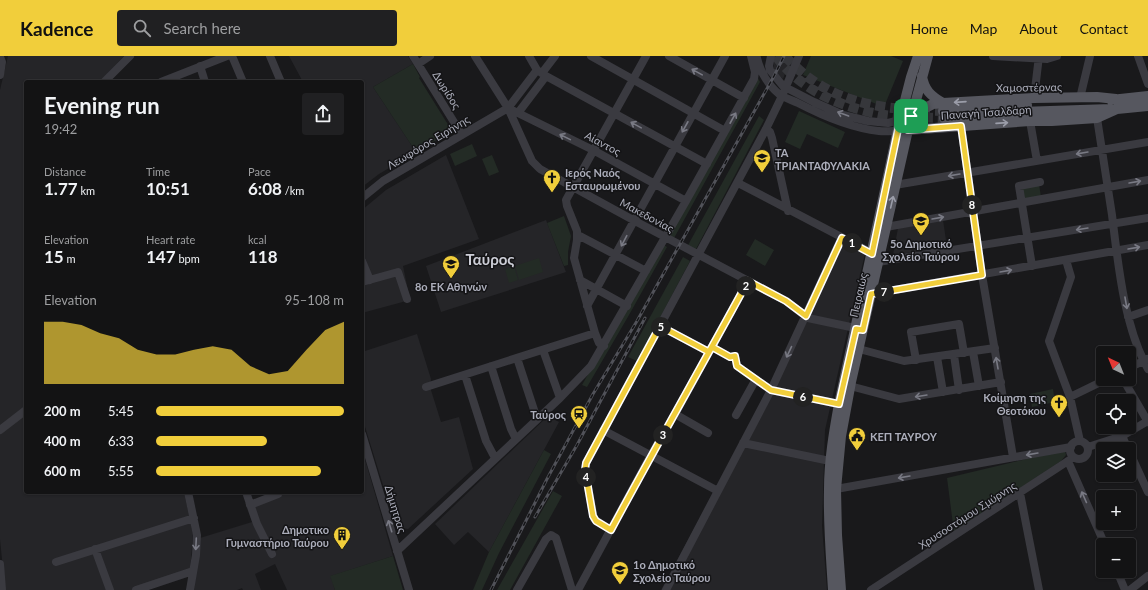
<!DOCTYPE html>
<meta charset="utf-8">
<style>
:root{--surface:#131314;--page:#202022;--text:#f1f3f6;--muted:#9d9ea0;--line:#323234;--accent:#f1ce3b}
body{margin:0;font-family:Lato,sans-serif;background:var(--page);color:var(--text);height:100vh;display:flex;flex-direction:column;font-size:15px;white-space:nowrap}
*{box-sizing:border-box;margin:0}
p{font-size:13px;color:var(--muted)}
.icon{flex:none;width:22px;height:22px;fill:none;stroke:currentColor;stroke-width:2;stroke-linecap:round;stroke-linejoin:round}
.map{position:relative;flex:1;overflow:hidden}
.panel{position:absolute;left:24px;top:24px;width:340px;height:414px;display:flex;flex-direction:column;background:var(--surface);border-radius:4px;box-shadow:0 1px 3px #0004,0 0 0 1px var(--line)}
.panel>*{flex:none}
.needle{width:26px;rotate:317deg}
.fabs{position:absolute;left:1096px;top:290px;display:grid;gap:8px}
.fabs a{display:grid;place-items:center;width:40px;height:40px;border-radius:4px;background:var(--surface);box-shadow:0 1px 3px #0004,0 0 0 1px var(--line);font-size:20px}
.pin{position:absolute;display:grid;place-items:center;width:34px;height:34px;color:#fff;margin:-17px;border-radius:8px;box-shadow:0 2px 6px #0006}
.km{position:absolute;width:20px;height:20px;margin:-10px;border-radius:50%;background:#222;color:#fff;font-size:11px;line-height:20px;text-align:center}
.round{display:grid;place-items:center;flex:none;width:42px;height:42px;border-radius:4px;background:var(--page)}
.overview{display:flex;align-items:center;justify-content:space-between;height:68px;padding:0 20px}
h1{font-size:22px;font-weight:700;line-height:30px}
.stats{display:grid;grid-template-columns:repeat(3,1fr);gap:6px;height:68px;padding:4px 20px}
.stats div{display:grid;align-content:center}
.stats b{font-size:17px;font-weight:700}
.stats small{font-size:11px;font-weight:400}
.stats p{font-size:11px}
.chart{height:112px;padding:8px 20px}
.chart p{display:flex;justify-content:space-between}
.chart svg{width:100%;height:72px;margin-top:4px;fill:var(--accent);opacity:.7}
ul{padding:0 20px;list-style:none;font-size:13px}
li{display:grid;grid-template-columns:64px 48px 1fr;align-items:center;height:30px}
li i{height:10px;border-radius:5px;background:var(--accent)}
header{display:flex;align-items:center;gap:24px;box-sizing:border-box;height:56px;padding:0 20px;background:var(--accent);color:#111}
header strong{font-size:19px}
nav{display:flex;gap:22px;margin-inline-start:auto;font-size:14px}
.search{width:280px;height:36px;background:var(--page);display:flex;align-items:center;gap:10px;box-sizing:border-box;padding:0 14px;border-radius:4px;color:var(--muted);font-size:15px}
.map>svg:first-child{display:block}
</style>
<header>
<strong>Kadence</strong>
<div class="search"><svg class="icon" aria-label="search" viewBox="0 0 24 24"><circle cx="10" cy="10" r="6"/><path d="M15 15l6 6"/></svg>Search here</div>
<nav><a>Home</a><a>Map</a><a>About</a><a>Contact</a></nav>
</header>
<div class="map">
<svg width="1148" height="534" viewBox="0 0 1148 534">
<rect width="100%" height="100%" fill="#19191b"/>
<path fill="#252528" d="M8,0h116l-25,26h-73v410h158l9,42 -3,39 -55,17h-130l-5,-51v-449z
M289,0h119l5,8 -40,23 43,65 -37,22 -17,13v-105h-59z
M774,0h18l-9,23 -9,-9z
M446,99l33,84 -76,27 7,34 -48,13v-103l24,-20z
M546,164l20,52 -125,40 -15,-46z
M943,164l4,27 -54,8 5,-27z
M840,180l26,13 -41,181 -3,96 5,64h-166l109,-202z
M417,278l14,45 -1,8 11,35 18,-5 14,52 -65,60 -12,-2 -34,-110v-65z
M548,360l11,6 -70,130 -21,-20 -14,13 -19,-21z
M362,393l31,107 -62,20 4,14h-48l-12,-26 -20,10 6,16h-18l-1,-2 -5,2h-43l6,-52 52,-16 -7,-19 31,-11h86z"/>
<path fill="#232b25" d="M811,0h80l12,5 -19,46 -81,-32z
M413,8l7,13 -1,1 33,53 -36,21 -43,-65z
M758,22l2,4 -87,158 -6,-3z
M799,55l46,21 -7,16 -31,-14 -7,15 -15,-7z
M759,60l5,4 -69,131 -8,-4z
M472,88l5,12 -22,10 -5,-12z
M492,99l7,17 -10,4 -7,-17z
M1039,128l2,13 -18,3 -2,-13z
M564,160l7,20 -3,16v13l-4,1 -17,-43z
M755,183l19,11 -9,16 -19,-11z
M662,188l5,3 -38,68 -42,72 -5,-2z
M683,201l7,4 -53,100 -9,-4z
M539,202l4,14 -24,8 -4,-14z
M514,210l4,14 -9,3 -4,-14z
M1053,333l2,13 -23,5 -2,-13z
M544,394l7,4 -52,99 -17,37h-9l16,-38z
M1060,395h5l1,4 -5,6 -107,71 -7,-54z
M553,435l9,5 -52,94h-13z
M393,500l10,34h-68l-5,-14z"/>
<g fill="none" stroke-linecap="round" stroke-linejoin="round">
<path stroke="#36373b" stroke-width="10" stroke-dasharray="10 5" stroke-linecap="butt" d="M776,0c23,32 60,49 98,57 22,5 47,4 70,5
M785,0c43,48 97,54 158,55"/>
<path stroke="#3a3a40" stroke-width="8" d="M232,0l11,26
M270,0l11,26
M413,0l49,79
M475,0l33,52 24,53 8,8 95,52 151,80 22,17 52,11
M529,0l8,14 9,6 161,88
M591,0l134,75
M669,0l75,42
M771,0l-2,10 1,4 13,16 31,16 29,13 25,6 20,2 12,-3
M993,0l54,3 10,-3
M1138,0l10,28
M0,1l2,5 -2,13
M757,2c3,13 11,27 22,36 5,4 13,6 19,9 25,13 52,25 81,28 7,1 16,0 24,-1
M418,8l12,-8
M200,10l5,16
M542,17l13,-17
M104,26l26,-26
M161,26l66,-26
M1034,42l5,-42
M1080,42l10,-42
M508,52l85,42 93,51
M518,57l28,-37
M1097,62c5,32 10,64 15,97 6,48 12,112 36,154
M1030,65l7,40
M961,70l21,149 31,182
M766,73l4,3 2,6 16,73
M738,127l134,70
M895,129l253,-43
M362,142l21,-17 125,-73 29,-38
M886,171l262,-47
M578,179l68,36
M1066,204l5,17 -22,64 21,56 10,44
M362,205l8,19
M878,206l270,-44
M1032,210l-13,-80 21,-4
M580,224l47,26
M362,226l36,-10 9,27
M871,238l277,-49
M587,250l138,-250
M1128,261l20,-7
M660,270l49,26
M604,290l-5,-3 -4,-10 -21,-75 3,-18v-9l-10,-25 -1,-6 80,-144
M712,291l18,10 5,-1 2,10 34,24 68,14
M859,293l45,12 91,-13
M543,294l17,48
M973,296l6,34
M954,299l5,35
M937,301l6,35
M517,302l20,61
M916,304l-5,-28 48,-8 5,29
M491,310l20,63 5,10
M1129,312l18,-9
M465,319l21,66 9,17
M1123,323l25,43
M850,330l49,13 102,-17
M426,331l169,-54
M1070,341l37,-18
M675,358l33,19
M736,359l20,-36
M0,374l26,-20
M603,374l115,61
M362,378l47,156
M1122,380l6,13
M1070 394a9 9 0 1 1 18 0a9 9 0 1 1-18 0Z
M743,387l87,18
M1088,391l34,-11 26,-15
M1129,395l19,41
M1068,405l37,84
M836,433l235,-42
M188,436l9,43 -1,20 -6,35
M246,436l11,32 15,30
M1020,437l19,97
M250,449l28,-11
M611,474l-17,-11 -9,-49 1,-7 180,-334 16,-33 17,-40
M95,493l15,41
M397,495l163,-153 31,-32 95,-165 68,-122 1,-7 -4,-16
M56,506l138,-44
M0,508l2,26
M1117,515l8,19
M136,534l57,-19
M517,534l29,-51 5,-4 5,3 16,52
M578,534l73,-135 24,-41 73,-133
M666,534l105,-200 70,-151
M871,534l197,-129 5,-4
M1130,534l18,-14"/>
<path stroke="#56575f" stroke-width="10" d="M922,20c2,14 9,20 21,27
M1111,44l37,-4
M943,55l23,-1 61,-5
M908,61l25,-13 10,-1 91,-5 63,-1 19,2
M944,62l23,-1 53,-5 91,-3
M908,74l122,-9h22l45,-3 20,-9 31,-3
M833,534c-2,-34 -5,-67 -4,-101 0,-29 5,-57 10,-85l61,-284 11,-43 7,-21
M841,534l-4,-55 -1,-46 5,-53 10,-54 57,-252 20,-74"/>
<defs>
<path id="rail" d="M535,461l42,-72 68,-127
M491,534l56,-111 46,-85 44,-73 137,-245 10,-20"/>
</defs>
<use href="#rail" stroke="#515259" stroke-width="3"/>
<use href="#rail" stroke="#141416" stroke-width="1.5" stroke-dasharray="4.5" stroke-linecap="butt"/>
</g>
<defs><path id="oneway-shaft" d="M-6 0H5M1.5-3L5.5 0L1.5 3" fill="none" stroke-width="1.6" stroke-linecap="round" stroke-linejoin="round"/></defs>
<g stroke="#797a84">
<use href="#oneway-shaft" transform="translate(697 16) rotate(-151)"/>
<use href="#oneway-shaft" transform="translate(843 58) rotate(-160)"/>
<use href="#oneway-shaft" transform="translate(733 62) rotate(-61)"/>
<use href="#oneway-shaft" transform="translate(636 69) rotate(-151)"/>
<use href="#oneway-shaft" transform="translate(685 71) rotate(119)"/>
<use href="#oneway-shaft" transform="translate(565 81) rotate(-154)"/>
<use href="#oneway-shaft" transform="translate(1082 97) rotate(170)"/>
<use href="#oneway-shaft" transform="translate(954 119) rotate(170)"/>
<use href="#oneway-shaft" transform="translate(1135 126) rotate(-10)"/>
<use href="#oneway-shaft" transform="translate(938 162) rotate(-10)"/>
<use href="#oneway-shaft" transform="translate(1082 173) rotate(171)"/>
<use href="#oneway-shaft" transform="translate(624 185) rotate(118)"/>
<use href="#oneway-shaft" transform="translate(1134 192) rotate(-10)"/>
<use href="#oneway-shaft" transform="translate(1006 215) rotate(-10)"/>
<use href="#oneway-shaft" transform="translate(1126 247) rotate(80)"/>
<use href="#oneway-shaft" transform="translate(789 296) rotate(115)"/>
<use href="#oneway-shaft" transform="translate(997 307) rotate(-100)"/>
<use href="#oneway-shaft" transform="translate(921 340) rotate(171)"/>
<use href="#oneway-shaft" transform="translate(1032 398) rotate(170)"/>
<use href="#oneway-shaft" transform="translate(904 421) rotate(170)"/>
<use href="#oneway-shaft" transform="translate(1084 441) rotate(-114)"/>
<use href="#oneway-shaft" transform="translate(390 470) rotate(-107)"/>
<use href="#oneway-shaft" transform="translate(196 488) rotate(93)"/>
</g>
<g stroke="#9b9da9">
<use href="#oneway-shaft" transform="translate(960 46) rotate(176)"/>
<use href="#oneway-shaft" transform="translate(1002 67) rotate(-4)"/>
<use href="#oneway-shaft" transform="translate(892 146) rotate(-77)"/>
</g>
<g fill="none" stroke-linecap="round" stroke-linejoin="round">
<defs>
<path id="route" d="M911,60l-11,4 -28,134 -30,-16 -36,78 -20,-15 -38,-20c-45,83 -92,165 -137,249l-15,-9 -3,-5 -8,-46 1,-7 74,-137 49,26 3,-5 18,10 5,-1 2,10 34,24 68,14 17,-75 7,1 8,-36 111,-19 -21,-149 -53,4 3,-14"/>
</defs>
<use href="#route" stroke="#fff" stroke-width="8"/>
<use href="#route" stroke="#f1ce3b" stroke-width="5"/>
</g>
<defs>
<symbol id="school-pin" viewBox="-11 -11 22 30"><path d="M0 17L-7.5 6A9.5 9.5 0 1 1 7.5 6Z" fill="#f1ce3b" stroke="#141416"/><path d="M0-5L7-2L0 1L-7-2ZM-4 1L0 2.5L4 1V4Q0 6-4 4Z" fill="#111"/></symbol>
<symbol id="church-pin" viewBox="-11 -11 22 30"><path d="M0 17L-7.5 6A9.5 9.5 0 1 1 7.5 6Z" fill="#f1ce3b" stroke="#141416"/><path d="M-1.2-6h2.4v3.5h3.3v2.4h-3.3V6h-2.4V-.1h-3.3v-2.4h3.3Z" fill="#111"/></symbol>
<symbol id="station-pin" viewBox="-11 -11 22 30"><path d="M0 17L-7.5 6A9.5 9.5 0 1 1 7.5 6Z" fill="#f1ce3b" stroke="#141416"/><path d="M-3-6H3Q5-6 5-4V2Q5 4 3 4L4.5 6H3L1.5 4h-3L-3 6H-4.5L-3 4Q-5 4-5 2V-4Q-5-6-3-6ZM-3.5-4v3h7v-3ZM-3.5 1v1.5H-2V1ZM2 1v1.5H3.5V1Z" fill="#111"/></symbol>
<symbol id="civic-pin" viewBox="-11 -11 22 30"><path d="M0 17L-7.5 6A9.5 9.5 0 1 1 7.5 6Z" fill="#f1ce3b" stroke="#141416"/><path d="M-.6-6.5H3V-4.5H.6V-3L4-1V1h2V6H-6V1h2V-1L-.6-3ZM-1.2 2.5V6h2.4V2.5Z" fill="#111"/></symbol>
<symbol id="building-pin" viewBox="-11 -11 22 30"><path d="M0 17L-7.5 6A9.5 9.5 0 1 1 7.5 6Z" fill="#f1ce3b" stroke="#141416"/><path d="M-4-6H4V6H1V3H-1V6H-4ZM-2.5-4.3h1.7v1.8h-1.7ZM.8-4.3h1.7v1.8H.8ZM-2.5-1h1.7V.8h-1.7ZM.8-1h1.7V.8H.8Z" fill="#111"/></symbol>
</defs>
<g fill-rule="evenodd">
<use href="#school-pin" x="752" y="92" width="20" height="27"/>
<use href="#church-pin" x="542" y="112" width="20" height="27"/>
<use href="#school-pin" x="911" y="155" width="20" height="27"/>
<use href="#school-pin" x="441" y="198" width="20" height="27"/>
<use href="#church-pin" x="1049" y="337" width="20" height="27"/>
<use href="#station-pin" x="569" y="348" width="20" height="27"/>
<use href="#civic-pin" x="847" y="370" width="20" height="27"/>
<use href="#building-pin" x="332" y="469" width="20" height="27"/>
<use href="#school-pin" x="610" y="504" width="20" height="27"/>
</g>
<g text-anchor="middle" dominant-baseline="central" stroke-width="3" stroke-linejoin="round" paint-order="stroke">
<g font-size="11" fill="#acaebb" stroke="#141416">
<text transform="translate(1029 31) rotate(-1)">Χαμοστέρνας</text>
<text transform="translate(447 34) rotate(58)">Δωρίδος</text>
<text transform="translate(986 56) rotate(-4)">Παναγή Τσαλδάρη</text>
<text transform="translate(428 86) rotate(-31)">Λεωφόρος Ειρήνης</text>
<text transform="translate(603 87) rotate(28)">Αίαντος</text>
<text transform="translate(647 159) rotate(28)">Μακεδονίας</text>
<text transform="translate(858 239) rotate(-77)">Πειραιώς</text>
<text transform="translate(396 453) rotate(73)">Δήμητρας</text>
<text transform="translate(967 459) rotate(-33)">Χρυσοστόμου Σμύρνης</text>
</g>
<g font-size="11" font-weight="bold" fill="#acaebb" stroke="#141416" text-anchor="start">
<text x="775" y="96">ΤΑ<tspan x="775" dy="13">ΤΡΙΑΝΤΑΦΥΛΑΚΙΑ</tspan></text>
<text x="565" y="116">Ιερός Ναός<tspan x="565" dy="13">Εσταυρωμένου</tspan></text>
<text x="921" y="187" text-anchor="middle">5ο Δημοτικό<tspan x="921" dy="13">Σχολείο Ταύρου</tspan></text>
<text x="451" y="230" text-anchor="middle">8ο ΕΚ Αθηνών</text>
<text x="1046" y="341" text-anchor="end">Κοίμηση της<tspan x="1046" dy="13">Θεοτόκου</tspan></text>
<text x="566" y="358" text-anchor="end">Ταύρος</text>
<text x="870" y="380">ΚΕΠ ΤΑΥΡΟΥ</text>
<text x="329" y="473" text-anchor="end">Δημοτικο<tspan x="329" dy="13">Γυμναστήριο Ταύρου</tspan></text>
<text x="633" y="508">1ο Δημοτικό<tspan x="633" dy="13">Σχολείο Ταύρου</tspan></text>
</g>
<g font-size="15" font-weight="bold" fill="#cdced7" stroke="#141416">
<text x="490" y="203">Ταύρος</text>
</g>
</g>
</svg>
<div class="fabs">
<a><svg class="needle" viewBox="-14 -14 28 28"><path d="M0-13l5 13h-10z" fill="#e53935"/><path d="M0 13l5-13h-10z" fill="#9d9ea0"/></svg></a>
<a><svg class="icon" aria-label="locate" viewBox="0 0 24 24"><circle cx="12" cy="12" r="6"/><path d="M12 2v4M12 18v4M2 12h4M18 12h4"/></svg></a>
<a><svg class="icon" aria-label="layers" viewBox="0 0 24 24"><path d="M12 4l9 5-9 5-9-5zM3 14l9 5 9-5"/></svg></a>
<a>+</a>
<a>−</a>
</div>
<div class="pin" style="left:911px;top:60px;background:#1e9e55"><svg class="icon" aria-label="arrive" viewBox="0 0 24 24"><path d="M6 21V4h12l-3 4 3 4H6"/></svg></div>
<b class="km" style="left:852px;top:187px">1</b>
<b class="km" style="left:746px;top:230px">2</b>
<b class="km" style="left:663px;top:379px">3</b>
<b class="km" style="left:586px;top:421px">4</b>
<b class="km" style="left:661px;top:271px">5</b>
<b class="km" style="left:803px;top:341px">6</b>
<b class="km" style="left:884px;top:236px">7</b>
<b class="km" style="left:972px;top:149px">8</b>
<section class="panel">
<div class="overview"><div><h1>Evening run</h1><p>19:42</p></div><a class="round"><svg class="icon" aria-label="share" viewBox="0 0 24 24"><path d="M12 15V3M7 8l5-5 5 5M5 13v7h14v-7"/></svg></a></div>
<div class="stats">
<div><p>Distance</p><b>1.77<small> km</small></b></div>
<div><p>Time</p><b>10:51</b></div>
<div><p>Pace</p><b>6:08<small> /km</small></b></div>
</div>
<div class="stats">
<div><p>Elevation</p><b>15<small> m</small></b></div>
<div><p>Heart rate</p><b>147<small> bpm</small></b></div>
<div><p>kcal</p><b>118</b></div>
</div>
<div class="chart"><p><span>Elevation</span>95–108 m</p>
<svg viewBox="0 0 160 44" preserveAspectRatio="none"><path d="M0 44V6L10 6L20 8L30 13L40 16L50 23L60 26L70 26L80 23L90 21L100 23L110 33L120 38L130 36L140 23L150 11L160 6V44z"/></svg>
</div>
<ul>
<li><b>200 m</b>5:45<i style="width:100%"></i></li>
<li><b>400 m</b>6:33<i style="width:59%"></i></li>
<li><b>600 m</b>5:55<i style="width:88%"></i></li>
</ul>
</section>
</div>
